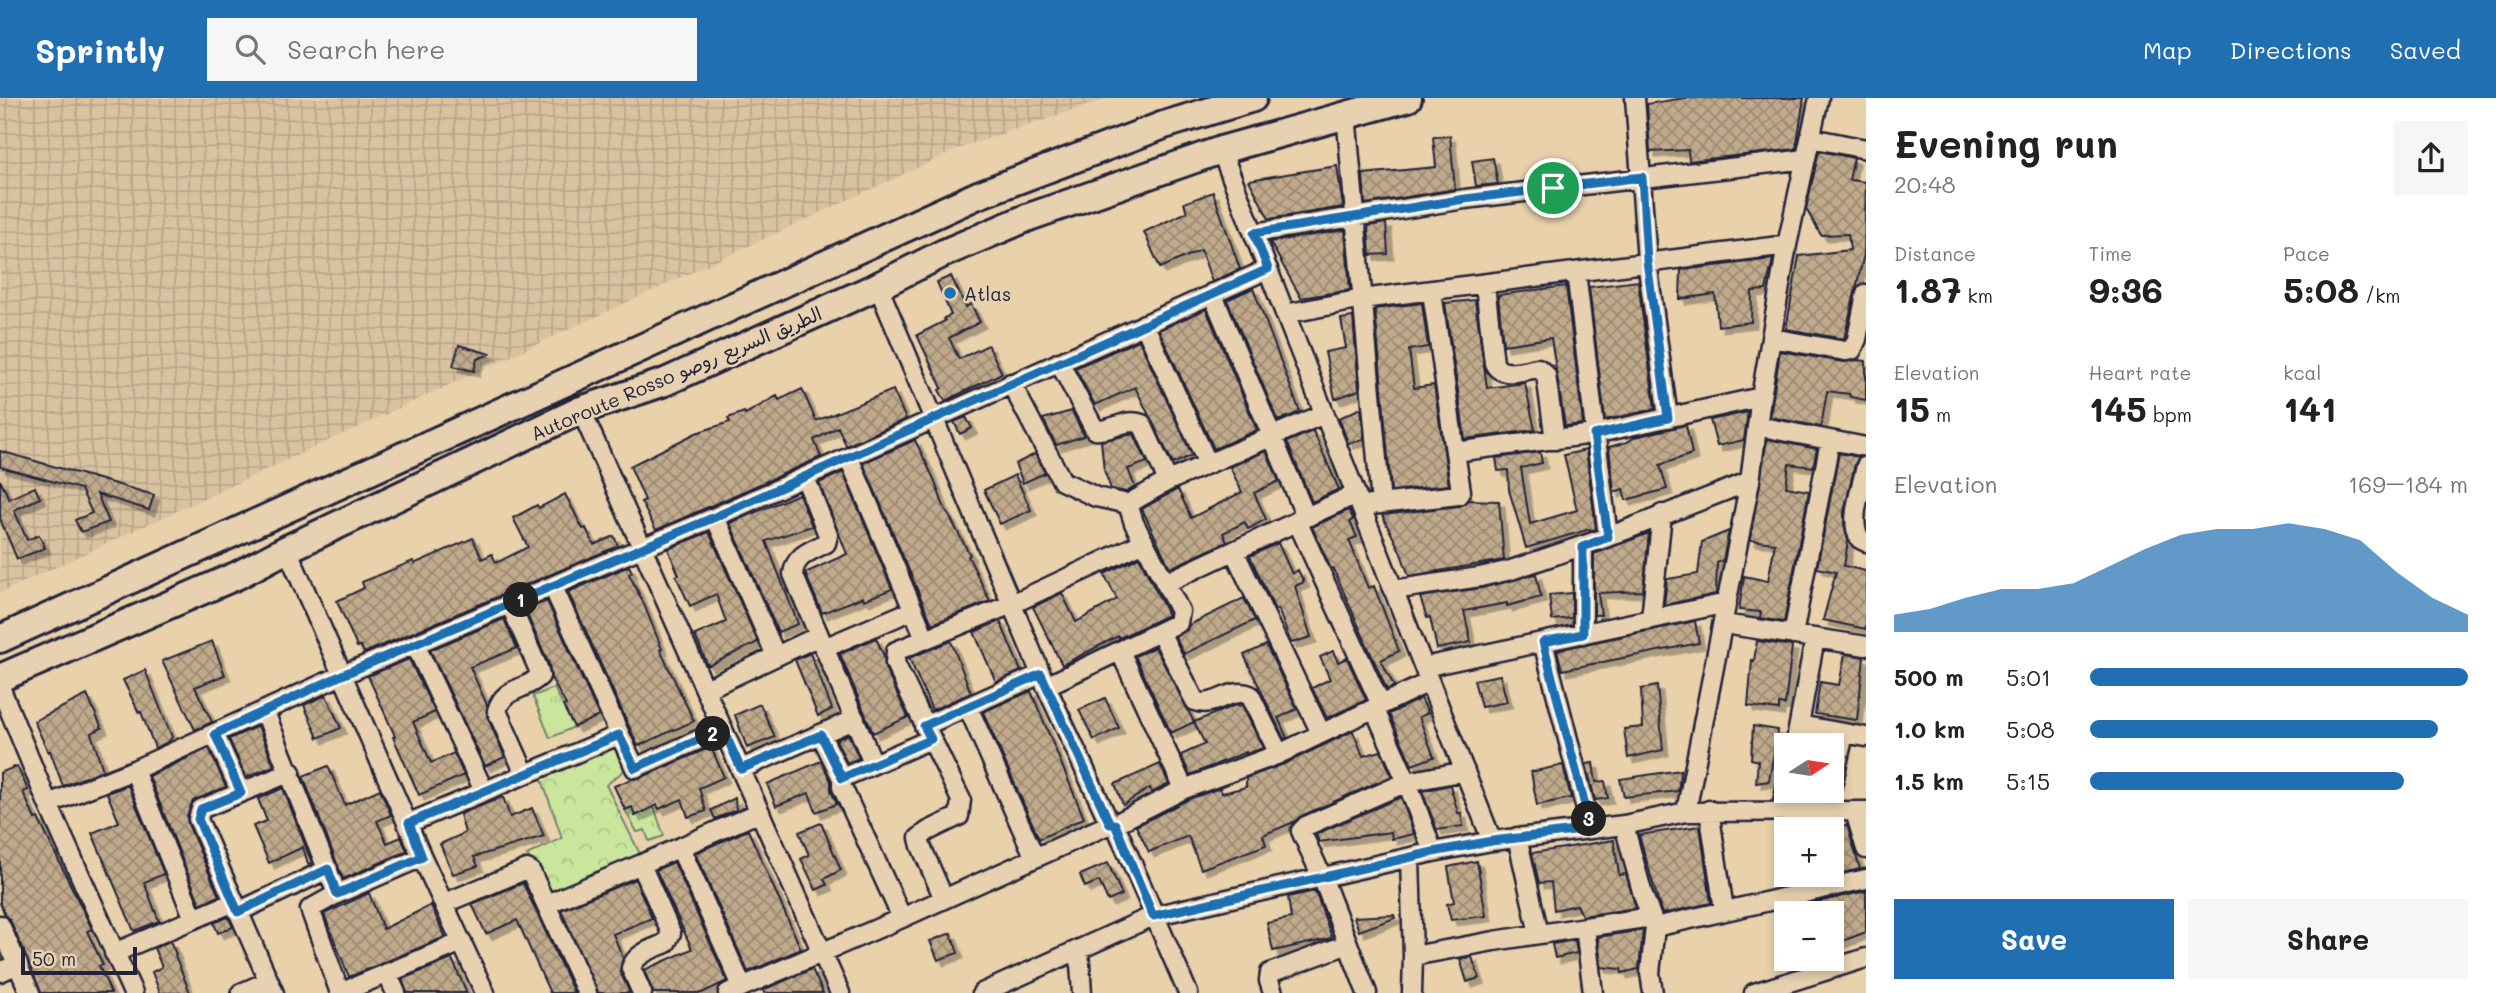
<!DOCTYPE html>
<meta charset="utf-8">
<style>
:root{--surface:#fff;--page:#f6f6f6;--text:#222;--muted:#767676;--accent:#1f6fb2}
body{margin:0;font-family:Mali,"Playpen Sans Arabic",sans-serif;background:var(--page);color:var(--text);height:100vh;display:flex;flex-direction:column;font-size:26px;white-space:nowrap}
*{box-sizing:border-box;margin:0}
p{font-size:23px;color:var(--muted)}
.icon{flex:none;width:38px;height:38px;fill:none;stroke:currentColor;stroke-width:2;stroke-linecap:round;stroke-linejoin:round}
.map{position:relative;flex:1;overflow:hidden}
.drawer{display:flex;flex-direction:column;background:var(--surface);width:630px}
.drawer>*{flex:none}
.needle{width:46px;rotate:78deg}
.tools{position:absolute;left:1774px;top:635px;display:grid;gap:14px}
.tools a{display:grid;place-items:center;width:70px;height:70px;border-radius:0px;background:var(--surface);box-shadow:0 4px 10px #0003;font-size:35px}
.scale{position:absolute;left:21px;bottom:18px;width:116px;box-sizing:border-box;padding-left:7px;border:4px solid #22223b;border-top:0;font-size:19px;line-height:24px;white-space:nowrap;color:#22223b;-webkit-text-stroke:5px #e7d1b0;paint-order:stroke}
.pin{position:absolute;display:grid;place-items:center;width:60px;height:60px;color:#fff;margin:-30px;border:4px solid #fff;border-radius:50%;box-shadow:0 2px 7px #0007}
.km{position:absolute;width:35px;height:35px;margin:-18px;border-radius:50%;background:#222;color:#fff;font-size:19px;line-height:35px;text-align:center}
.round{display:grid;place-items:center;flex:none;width:74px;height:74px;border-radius:0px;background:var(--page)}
.overview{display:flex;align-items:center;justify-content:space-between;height:119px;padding:0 28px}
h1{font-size:38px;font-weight:700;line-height:52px}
.figures{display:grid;grid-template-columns:repeat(3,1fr);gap:10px;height:119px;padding:7px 28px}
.figures div{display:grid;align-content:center}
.figures b{font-size:35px;font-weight:700}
.figures small{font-size:19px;font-weight:400}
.figures p{font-size:19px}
.chart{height:196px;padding:14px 28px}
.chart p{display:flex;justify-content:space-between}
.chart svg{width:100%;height:126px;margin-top:7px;fill:var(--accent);opacity:.7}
.primary-button{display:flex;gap:14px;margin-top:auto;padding:14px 28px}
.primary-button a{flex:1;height:80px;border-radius:0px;background:var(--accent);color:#fff;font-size:28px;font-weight:700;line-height:80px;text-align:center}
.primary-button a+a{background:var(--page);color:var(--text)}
ul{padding:0 28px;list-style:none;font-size:23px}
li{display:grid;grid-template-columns:112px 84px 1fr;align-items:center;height:52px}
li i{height:18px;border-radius:9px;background:var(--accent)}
header{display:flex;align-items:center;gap:42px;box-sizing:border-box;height:98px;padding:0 35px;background:var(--accent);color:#fff}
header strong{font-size:33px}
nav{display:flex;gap:38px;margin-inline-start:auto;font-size:24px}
.search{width:490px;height:63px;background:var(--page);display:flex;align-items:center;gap:18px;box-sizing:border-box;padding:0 24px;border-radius:0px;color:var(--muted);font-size:26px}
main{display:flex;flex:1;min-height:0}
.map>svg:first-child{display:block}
</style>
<header>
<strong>Sprintly</strong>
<div class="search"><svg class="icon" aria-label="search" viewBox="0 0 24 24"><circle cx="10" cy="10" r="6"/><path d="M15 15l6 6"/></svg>Search here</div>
<nav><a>Map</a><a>Directions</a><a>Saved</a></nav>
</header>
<main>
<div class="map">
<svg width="1866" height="895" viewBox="0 0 1866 895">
<defs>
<pattern id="industrial-grid" width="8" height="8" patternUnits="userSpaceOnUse" patternTransform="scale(1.75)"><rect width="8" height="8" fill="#d9c2a0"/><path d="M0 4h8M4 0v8" fill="none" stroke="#baa68b"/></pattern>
<pattern id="grass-tufts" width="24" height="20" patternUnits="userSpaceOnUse" patternTransform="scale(1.75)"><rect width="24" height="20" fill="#cae69d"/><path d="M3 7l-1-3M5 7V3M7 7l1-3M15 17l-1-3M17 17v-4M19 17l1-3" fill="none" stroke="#adc588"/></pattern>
<pattern id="forest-crowns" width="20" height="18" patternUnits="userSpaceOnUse" patternTransform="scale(1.75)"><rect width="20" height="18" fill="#cae69d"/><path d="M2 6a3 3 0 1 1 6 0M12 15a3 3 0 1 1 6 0" fill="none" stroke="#adc588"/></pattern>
<pattern id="building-cross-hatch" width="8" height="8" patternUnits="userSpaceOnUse" patternTransform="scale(1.75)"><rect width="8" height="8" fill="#c0aa8b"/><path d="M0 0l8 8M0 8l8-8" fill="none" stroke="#9c8a73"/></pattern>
<filter id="shadow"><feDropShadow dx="5.5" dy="5.5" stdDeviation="0" flood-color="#0004"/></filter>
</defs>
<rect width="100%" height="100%" fill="#e9d1ac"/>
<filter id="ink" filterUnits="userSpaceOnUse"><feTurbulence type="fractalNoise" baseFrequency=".0143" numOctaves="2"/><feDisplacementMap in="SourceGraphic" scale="14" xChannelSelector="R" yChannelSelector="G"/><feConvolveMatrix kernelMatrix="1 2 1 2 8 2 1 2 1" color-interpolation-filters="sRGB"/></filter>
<g filter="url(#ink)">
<path fill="url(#industrial-grid)" d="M0,0h1109l-149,50 -960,445z"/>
<path fill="url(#grass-tufts)" stroke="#76846c" stroke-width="2" d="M554,590l20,39 -24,11 -17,-42z
M632,709l4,9 18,-9 10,29 -15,5 -4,-11 -8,2 -12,-22z"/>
<path fill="url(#forest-crowns)" stroke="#76846c" stroke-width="2" d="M617,647l10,23 -21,17 34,69 -87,40 -26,-39 35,-17 -22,-64z"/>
<path fill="url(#building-cross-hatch)" stroke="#22223b" stroke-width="2" filter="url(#shadow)" d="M1684,0h120l-8,51 -107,12 -1,-11 -38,2 -3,-48z
M1450,38l5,53 -90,15 -2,-30 73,-7 -3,-30z
M1819,53l35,7 -5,22 17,2 -2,72 -20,85 -58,-10 13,-73 51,-6 -2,-16 -27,1 -15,-26z
M1493,60l5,26 -22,2 -4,-25z
M1337,68l6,41 -74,12 -20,-39z
M1213,94l27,77 -28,13 -11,-32 -41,18 -16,-36 43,-20 -3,-9z
M1386,125l2,31 -18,1 -2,-29z
M1345,132l5,60 -49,8 -31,-56z
M1773,161l-7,31 -14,1 -1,31 -33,4 -3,-32 -35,5 1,-29z
M951,178l15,31 5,-3 9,18 -31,16 10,21 29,-14 14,28 -57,28 -6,-11 3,-2 -25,-53 28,-14 -1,-3 7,-3 -14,-33z
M1638,183l17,128 -50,11 -16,-133z
M1566,188l17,138 -18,2 -14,-88 -48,7 -5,-50z
M1253,190l47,124 -22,9 -51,-121z
M1475,202l12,88 38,-5 10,47 -70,9 -20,-136z
M1422,205l6,44 -19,3 5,38 20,-3 15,100 -58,6 -16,-182z
M1206,211l51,121 -43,19 -55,-119z
M1353,219l6,73 -24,9 -10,-47 21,-4 -5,-29z
M1139,242l53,115 -19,9 -38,-77 -40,18 -20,-37z
M459,247l31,9 -13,5 -3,12 -21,-5z
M1780,253l63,11 15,-2 8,1v39l-16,-3 -1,-3 -22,-3 -6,36 -51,-10z
M802,291l14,32 77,-31 13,29 -60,27 -8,-19 -24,13 7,17 -165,73 -15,-28 4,-2 -15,-34 66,-33 34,-11 -2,-4 16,-6 1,2 32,-18 2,4z
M1361,310l3,32 -16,3 -9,-25z
M1072,313l12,25 -28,9 -13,-26z
M1748,314l-4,28 -27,6 -7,-26z
M966,319l6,11 -12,6 -6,-12z
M1686,327l6,29 -32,11 7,24 -41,11 -3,-11 -9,3 -5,-45 18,-5 8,-5z
M1313,333l26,58 -27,13 -25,-60z
M1134,336l13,28 -19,7 7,18 -9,5 -15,-3 -7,-19 -3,-29z
M1767,341l50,10 -4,18 -24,-3 -3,23 23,4 -25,131 -24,-4 1,-6 -22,-2 5,-34 24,5 7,-38 -25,-3z
M915,342l18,37 10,27 27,51 -2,1 22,45 -58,23 -69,-161z
M1586,352l10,79 -6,2v-2l-64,19 -17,-58 -1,-20 -10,1 -2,-13 44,-6 2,11 -21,5 9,56 47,-14 -13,-55z
M0,353l154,44 -5,15 -52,-16 12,28 -28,10 -6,-12 17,-7 -11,-24 -81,-22z
M1266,353l13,30 -25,12 12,26 -18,10 -3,-7 -22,11 4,9 -57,26 -28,-59 36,-20 13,29 51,-26 -12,-25z
M1839,355l20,4 -4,7 -11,48v12l4,17 -4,25 22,5v58l-43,-9 13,-48 -19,-4z
M1035,356l10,19 -22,10 -8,-19z
M843,374l49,117 -28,11 -1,-3 -41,16 -17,-40 42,-19 -28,-71z
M1015,377l16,35 -31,14 -16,-34z
M0,382l9,19 26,-12 5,11 -26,12 13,30 12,-5 6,13 -28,11 -17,-40z
M565,396l18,35 3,-1 8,17 20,-9 4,10 -254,107 -3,-7 -4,1 -20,-46 27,-13 -2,-6 51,-21 1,3 59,-26 9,21 10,-5 4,9 32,-16 -15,-29 24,-13 2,3z
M799,396l13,32 -46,15 32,83 -20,8 -48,-109z
M1468,402l31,1 5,59 -95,16 -9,-25 -18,-36 77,-9z
M1349,412l4,9 -3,3 7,15 -8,3 19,48 6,-2 25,65 -18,9 13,26 -7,4 -54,-122 -2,1 -19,-42z
M1729,433l-6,29 -6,3 -1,31 -52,11 3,-26 31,-5 4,-32z
M709,434l49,110 -50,24 -13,-31 31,-13 -10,-28 -26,12 -14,-30 3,-1 -11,-26z
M1649,435l-6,58 -45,2 3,22h-7v-61z
M1278,445l14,31 6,-4 6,12 -9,4 16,51 -20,6 -13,-34 -3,1 -25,-54z
M1139,459l29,58 -49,23 -1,-2 -56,29 -29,-58 29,-14 14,29 41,-23 -13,-25z
M629,468l3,6 -3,2 14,28 19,47 -2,1 34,71 -56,25 -70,-154z
M1536,476l5,23 -34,9v-3l-43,8 7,31 -34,7 -7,-32 -3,1 -7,-21 62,-9z
M1572,495v25l-20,2 -3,-25z
M1244,500l11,22 -71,34 -9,-17 12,-7 2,-5z
M547,503l52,115 -25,11 -11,-21 3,-1 -15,-27 -2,-14 -24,-54z
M504,521l13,29 -47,19 17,38v11l18,41 -20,9 -55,-116z
M1000,523l21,50 -25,11 -22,-50z
M1695,523l4,22 -137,27 -5,-20z
M876,540l8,18 1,12 23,49 -35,16 -33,-79z
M212,543l13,34 -30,12 17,35 -17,8 -33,-69z
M951,543l20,52 -39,17 -23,-52z
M1757,543l35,5 -7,59 -6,-1v6l-31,-4 4,-46 2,1z
M1266,547l31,64 -19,9 9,20 -3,1 -40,-84z
M1155,549l39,75 -23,11 -36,-77z
M1333,553l5,11 9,-4 19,42 -39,18 -15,-30 18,-9 -10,-22z
M810,555l22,56 -14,7 -23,-56z
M1845,556l19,3 -7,63 -42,-6 5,-32 19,3z
M409,561l26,53 -22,10 18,41 23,-10 10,22 -45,20 -26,-58 2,-1 -27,-60z
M145,572l27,67 -4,5 -13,6 -14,-36 -2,1 -16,-33z
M1500,577l7,27 -26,5 -7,-27z
M1657,588l6,64 -35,8 -4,-29 19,-2 -2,-38z
M1031,593l53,127 -45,21 -56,-127z
M87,597l15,33 -11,5 12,37 -40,16 -13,-35 -2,1 -14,-31z
M326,597l15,33 -23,10 -14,-33z
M1105,600l14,30 -25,12 -15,-30z
M1421,600l7,15 -9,4 15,40 -22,8 -23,-51z
M760,606l15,33 -28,11 -12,-33z
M1242,607l21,43 -17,6v-2l-56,23 -9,-20 24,-11 -11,-22 39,-16z
M258,628l16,40 -28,11 -17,-38z
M1753,628l25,4 -9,51 -13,2 2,-22 -7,-2z
M1353,633l10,25 18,-5 11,25 -91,40 -7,6 -31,13 3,10 -65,24 -13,-33 -39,16 -13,-26 53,-27 31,-11 2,5 24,-6v-9l38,-14z
M848,636l11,24 -12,5 -11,-23z
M711,649l13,30 -25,11 7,23 -18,6 -6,-18 -23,10 -2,-4 -22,11 -3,-9 -7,3 -11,-24 18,-7 8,-1z
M209,650l17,39 -33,14 -6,15 1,8 31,72 -19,8 -51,-128z
M821,663l10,20v10l6,13 -21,8 -7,-19 -33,13 -9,-22z
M1593,665l3,19 9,-1 3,17 -13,2 -9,-36z
M1160,666l9,20 -17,9 -2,-5 -27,17 -8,-21z
M1563,667l8,33 -34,7 -6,-33z
M17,668l11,24 -5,2 12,27 3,-1 54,111 -5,2 16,34 -4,1 12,27h-70l-31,-73 -5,-5 -5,-12v-130z
M328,668l17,39 35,-16 11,26 -14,6 10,22 14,-6 6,14 -64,28 -40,-103z
M1681,672l-3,21 -54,6 -4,-18z
M128,687l36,89 -20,8 15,39 -25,10 -42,-98 27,-11 -12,-29z
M1450,687l8,28h3l2,13 -26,4 -15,-39z
M283,690l29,75 -4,1 -5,-17 -34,16 -16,-37 14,-5 -9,-22z
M503,699l7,20 22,-9 12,28 -70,21 4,9 -25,8 -13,-30 25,-11 -5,-19z
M1401,699l13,37 -22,5 -1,-7 -72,10 -3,-8z
M735,700l1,12 -21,9 -4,-9z
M821,725l20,47 -17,9 3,6 -11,5 -15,-31 8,-4 -10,-23z
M1847,727l13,44 -62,14 -3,-8h37v-48z
M1700,728l11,77 -49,11 -23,-79z
M748,732l53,119 -53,23 -53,-119z
M1614,742l5,35 7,-1 10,34 -54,8 -5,-11 -23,5 -3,-28 -12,1 -7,-30z
M1477,763l9,55 -35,4 -4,-16 7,-2 -6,-35z
M674,764l53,119 -25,12h-49l-9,-23 48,-21 -36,-79z
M1108,765l14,32 -14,6 -9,-20 -14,6 -5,-12z
M635,781l17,39 -39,16 10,24 -3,14 10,21h-32l-37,-83z
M523,785l51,110h-24l-33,-73 -31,14 -14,-30z
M1315,793l17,47 -59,13 -6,-28 24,-5 -3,-21z
M1866,793v41l-34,13v-31h-24l-3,-9z
M369,795l14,36 48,-24 14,32 -96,40 -25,-63z
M1394,817l1,3 -36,13 -5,-14z
M228,819l5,10 -15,6 -4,-10z
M1643,832l-4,39 -17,4 -1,-4 -20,-2 -3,-30z
M951,835l7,20 -20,7 -8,-19z
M1575,842l2,13 -22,5 -3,-14z
M170,843l6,13 -1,1 15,38h-30l-8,-21 10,-5 -8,-19z
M1472,859l7,21 -12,4 -7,-23z
M452,861l15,34h-60l-5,-14z
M812,871l11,24h-59l-1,-3z"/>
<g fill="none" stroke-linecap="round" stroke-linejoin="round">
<defs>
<path id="minor" d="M1635,0l12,163 21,157
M1346,16l35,390
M1811,40l55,11
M1221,52l271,691
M1254,135l211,-34 341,-40
M1576,174l32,265 142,-56
M1485,187l9,78c7,16 30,7 44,5l8,7 9,65
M878,188l168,400 64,138h5l73,169
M1432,194l23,160 139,-18 167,-37
M1212,195l94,224
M1285,216l77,-15 425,-54
M1144,226l64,140
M1772,240l73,13 7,-1 5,-11 9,-45
M1059,264l36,68c17,2 31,-13 47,-6l26,57
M1011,285l51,98 34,16 32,7
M581,312l259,583
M1757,328l109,21
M849,360l76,180
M1866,368c-4,21 -18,55 -6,73l6,3
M805,379l23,58 -2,8c-15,8 -31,12 -33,31l80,189
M1371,407l87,-10 3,-4 -6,-39
M715,419l61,139
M1297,423l84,184
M287,451l135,308 63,136
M1234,453l87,182
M1165,485l191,-89
M553,489l82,181 88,-39
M1393,492l87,-13 31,-7 97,-33
M510,506l28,64 2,8c-16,16 -36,10 -43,35l28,63
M1651,521l11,-105
M1724,526l142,22
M1160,534l35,69c20,8 35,-15 55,-6l29,59
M1583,536v-87
M1793,537l37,-194
M1543,544l48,187
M415,546l69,147
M824,550l89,-38
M1120,553l64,138
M1424,569l303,-64
M1046,588l132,-63 2,-12 -46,-88 -6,-19 40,-23 156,-67
M0,589l48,117 85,189
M706,591l113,-53
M968,609l67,151
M1374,610l33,74 26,70
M265,614l72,182 85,-37
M1799,627l67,12
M924,628l117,-52
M215,637l26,58
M821,637l21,43
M1795,648l20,-108
M741,671l114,-50
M134,672l60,149
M1832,688l12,-52
M48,706l86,-34 208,-95 373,-158 553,-248
M1709,712l15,100
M1781,713l6,-27
M1686,714l64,-331 11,-84 26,-152 32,-147
M1855,714l11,37
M409,725l210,-88
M1115,726l69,-35 95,-35 150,-72
M1624,727l19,70 12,32 -5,46 3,20
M1517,739l22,97
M1410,760l3,98 -1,37
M337,796l-27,15 30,84
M944,801l-23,-53 -2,-8 9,-7 31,-15 2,-16 -66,-137 1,-12 116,-47 132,-62
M445,805l77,-32 5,-2 4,3 56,121
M547,806l97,-41
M238,814l90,-43
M902,820l-60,-131v-9l89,-39
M0,827l30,68
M1585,829l8,66
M1655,829l211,-48
M1079,851l3,44
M114,855l120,-51
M1413,858l81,-15 157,-24
M0,874l18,-8
M387,875l9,20
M742,888l-61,-136 2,-4 77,-34
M241,895l28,-12
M274,895l-76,-174 3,-10 90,-37
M340,895l122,-51
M642,895l-11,-25c5,-15 22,-19 35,-25l5,-10 -28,-64 1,-6 39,-17
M728,895l174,-75 208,-94
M982,895l171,-77 280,-64 59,-11 132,-16 62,-13 180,-1
M1273,895l-4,-12 1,-8 78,-29
M1367,895l-45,-116 -21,-46 5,-5 101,-44 58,-11
M1754,895l112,-35"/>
<path id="highway" d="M0,541l978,-444 186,-70 89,-27
M0,580l238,-103 49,-26 294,-139 84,-28 213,-96 66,-33 85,-36 192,-67 187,-52"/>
</defs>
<use href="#minor" stroke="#22223b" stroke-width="23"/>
<use href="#highway" stroke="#22223b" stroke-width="32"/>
<use href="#minor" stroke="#e7d1b0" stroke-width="18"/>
<use href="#highway" stroke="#e7d1b0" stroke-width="26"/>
</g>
</g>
<g fill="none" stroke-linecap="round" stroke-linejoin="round" filter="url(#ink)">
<defs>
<path id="route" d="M1642,79l5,84 21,157 -74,17 14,102 -25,10v87l-40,8 48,187 -99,12 -59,11 -280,64 -38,-92h-5l-69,-150 -117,52 7,13 -89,39 -21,-43 -80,34 -18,-40 -88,39 -16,-33 -210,88 13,34 -85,37 -9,-25 -90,43 -40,-93 3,-10 40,-16 -26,-59 127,-59 373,-158 553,-248 -14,-36 211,-34z"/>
</defs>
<use href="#route" stroke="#fff" stroke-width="14"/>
<use href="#route" stroke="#1f6fb2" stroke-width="9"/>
</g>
<circle fill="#1f6fb2" stroke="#e7d1b0" stroke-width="2.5" cx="950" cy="195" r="7"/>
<g text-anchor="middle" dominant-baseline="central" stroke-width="5" stroke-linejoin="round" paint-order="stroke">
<g font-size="19" fill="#22223b" stroke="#e7d1b0" text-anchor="start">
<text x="964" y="195">Atlas</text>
</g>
<g font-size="19" fill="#22223b" stroke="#e7d1b0">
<text transform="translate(676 275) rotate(-23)">Autoroute Rosso الطريق السريع روصو</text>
</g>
</g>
</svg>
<div class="tools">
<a><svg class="needle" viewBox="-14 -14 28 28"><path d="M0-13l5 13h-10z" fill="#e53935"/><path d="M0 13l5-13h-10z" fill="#767676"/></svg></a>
<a>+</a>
<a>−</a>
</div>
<div class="scale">50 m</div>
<div class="pin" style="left:1553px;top:90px;background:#1e9e55"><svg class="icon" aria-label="arrive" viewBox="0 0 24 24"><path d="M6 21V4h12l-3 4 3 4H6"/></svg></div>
<b class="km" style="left:521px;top:502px">1</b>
<b class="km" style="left:713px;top:636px">2</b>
<b class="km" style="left:1589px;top:721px">3</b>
</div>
<section class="drawer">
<div class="overview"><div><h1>Evening run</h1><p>20:48</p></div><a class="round"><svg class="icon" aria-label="share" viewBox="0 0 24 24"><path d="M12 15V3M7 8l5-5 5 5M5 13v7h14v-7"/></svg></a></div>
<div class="figures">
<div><p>Distance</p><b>1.87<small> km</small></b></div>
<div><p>Time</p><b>9:36</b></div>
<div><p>Pace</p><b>5:08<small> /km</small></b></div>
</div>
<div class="figures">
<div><p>Elevation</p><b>15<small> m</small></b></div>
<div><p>Heart rate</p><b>145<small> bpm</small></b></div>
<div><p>kcal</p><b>141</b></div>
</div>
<div class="chart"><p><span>Elevation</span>169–184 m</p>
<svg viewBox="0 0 160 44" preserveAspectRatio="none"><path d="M0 44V38L10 36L20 32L30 29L40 29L50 27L60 21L70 15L80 10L90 8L100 8L110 6L120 8L130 12L140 23L150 32L160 38V44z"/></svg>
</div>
<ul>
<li><b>500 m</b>5:01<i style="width:100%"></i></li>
<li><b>1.0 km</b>5:08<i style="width:92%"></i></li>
<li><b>1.5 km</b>5:15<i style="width:83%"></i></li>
</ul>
<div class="primary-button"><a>Save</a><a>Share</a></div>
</section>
</main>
